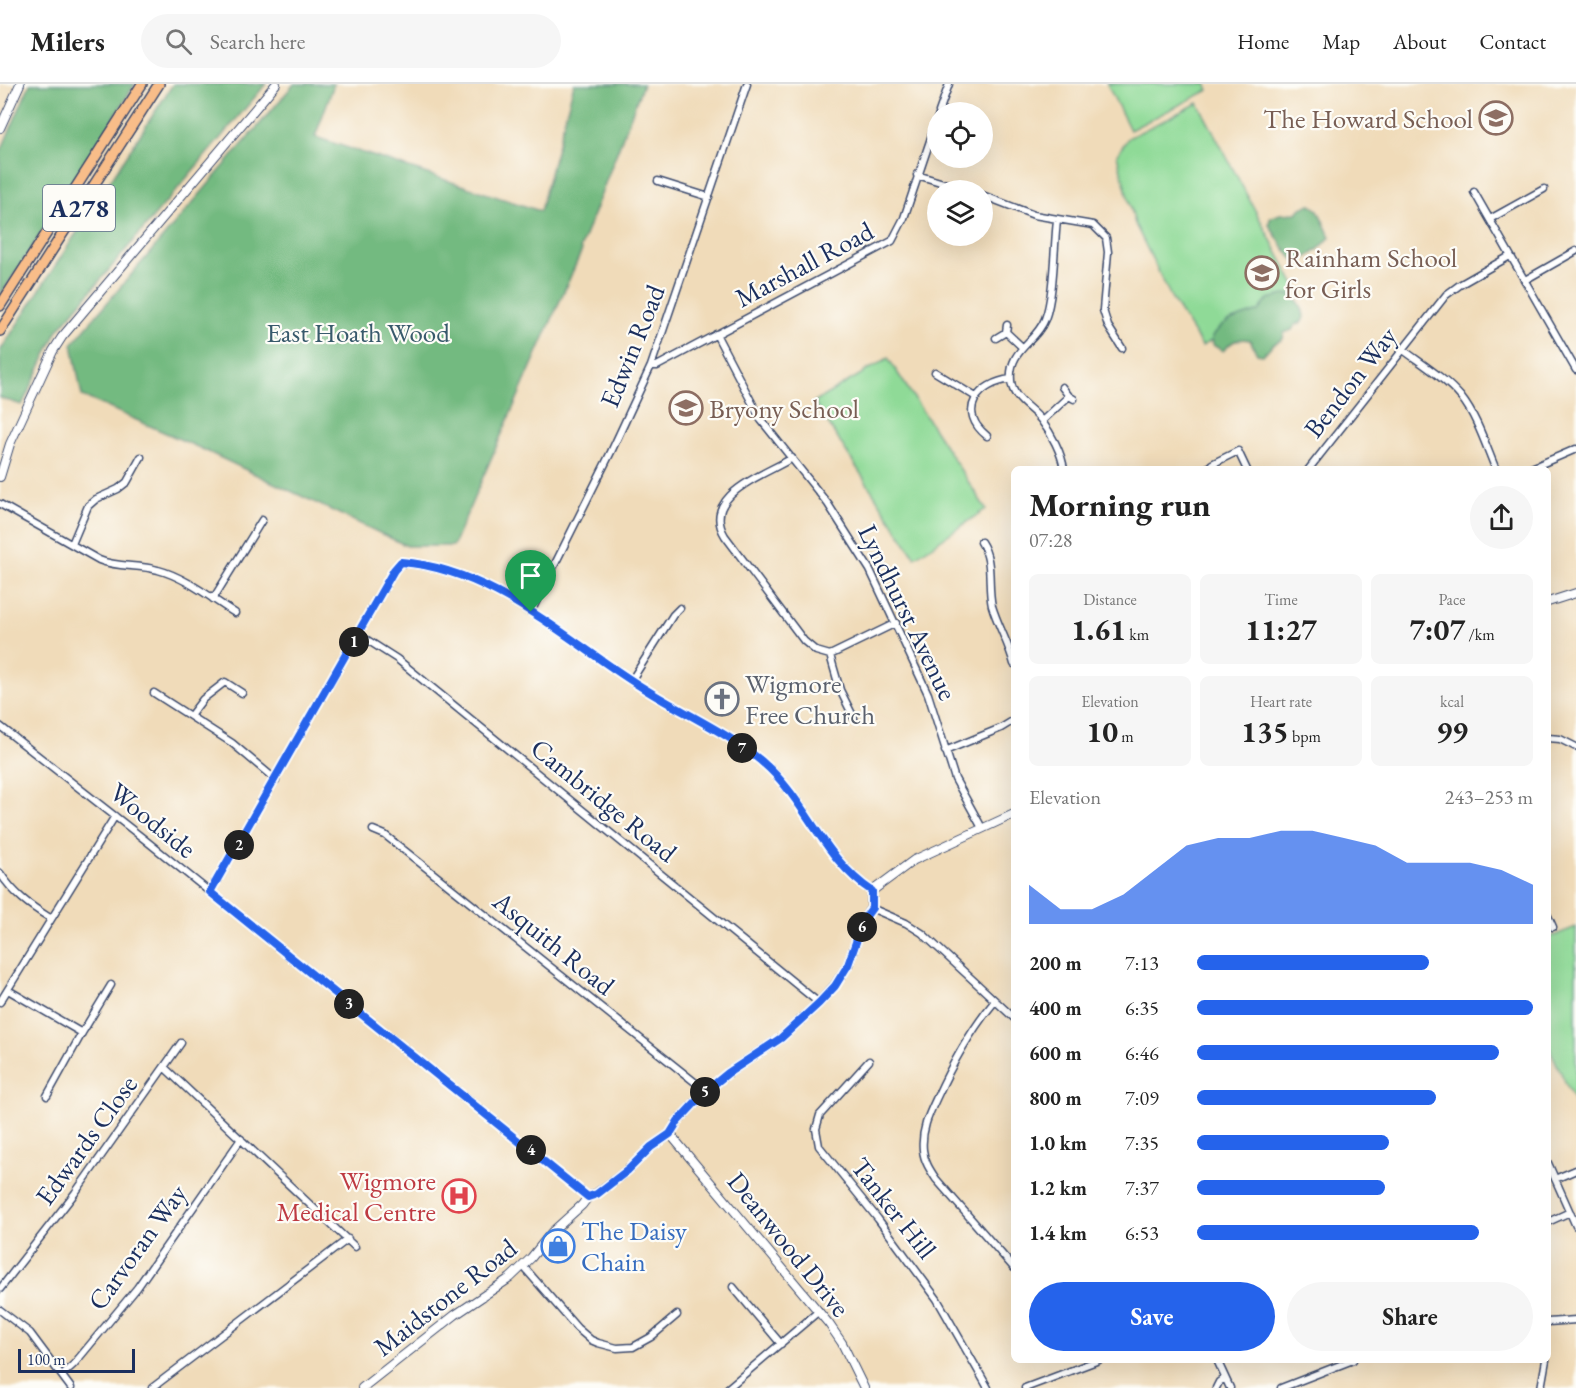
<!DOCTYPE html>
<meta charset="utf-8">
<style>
:root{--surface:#fff;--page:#f6f6f6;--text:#222;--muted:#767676;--line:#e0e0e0;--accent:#2563eb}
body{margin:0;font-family:"EB Garamond",serif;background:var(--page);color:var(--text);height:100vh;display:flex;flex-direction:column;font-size:22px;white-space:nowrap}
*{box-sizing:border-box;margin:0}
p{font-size:20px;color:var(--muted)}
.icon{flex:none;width:33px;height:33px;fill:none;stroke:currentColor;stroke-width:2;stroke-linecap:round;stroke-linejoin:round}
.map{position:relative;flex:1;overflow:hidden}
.panel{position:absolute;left:1011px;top:382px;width:540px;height:897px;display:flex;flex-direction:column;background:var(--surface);border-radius:9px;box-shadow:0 6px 24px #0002}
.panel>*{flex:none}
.controls{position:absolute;left:927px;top:18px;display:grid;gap:12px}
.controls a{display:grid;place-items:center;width:66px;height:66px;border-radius:50%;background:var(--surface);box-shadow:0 6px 24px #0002;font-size:30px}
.scale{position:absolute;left:18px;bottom:15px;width:117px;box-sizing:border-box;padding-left:6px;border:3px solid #1b2f5e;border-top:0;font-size:16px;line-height:21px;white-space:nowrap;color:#1b2f5e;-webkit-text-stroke:4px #fdfcf7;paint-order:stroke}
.pin{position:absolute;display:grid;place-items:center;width:51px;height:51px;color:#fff;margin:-62px -26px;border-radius:50% 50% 50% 0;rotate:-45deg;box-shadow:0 0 6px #0007}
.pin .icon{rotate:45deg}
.km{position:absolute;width:30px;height:30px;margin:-15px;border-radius:50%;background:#222;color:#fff;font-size:16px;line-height:30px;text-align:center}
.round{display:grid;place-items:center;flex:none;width:63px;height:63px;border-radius:32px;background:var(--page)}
.headline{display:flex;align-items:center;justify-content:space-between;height:102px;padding:0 18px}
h1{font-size:33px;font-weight:700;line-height:45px}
.stats{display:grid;grid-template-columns:repeat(3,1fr);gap:9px;height:102px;padding:6px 18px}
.stats div{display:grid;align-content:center;border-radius:9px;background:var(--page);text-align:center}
.stats b{font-size:30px;font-weight:700}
.stats small{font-size:16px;font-weight:400}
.stats p{font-size:16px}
.chart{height:168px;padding:12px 18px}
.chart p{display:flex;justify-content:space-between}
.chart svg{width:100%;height:108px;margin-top:6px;fill:var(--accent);opacity:.7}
.action{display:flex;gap:12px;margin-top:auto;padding:12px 18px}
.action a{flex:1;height:69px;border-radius:36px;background:var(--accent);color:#fff;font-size:24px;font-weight:700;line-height:69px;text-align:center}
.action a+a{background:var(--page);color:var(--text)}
ul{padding:0 18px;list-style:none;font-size:20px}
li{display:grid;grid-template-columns:96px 72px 1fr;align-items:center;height:45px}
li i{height:15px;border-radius:8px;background:var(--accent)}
header{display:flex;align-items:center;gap:36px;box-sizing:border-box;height:84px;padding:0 30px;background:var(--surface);border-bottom:2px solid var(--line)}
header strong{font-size:28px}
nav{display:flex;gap:33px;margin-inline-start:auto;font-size:21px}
.search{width:420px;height:54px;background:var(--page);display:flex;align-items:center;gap:15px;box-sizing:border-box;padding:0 21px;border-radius:33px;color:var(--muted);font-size:22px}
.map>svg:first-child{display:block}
</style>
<header>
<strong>Milers</strong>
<div class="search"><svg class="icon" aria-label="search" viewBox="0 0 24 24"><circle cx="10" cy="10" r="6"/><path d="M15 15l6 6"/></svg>Search here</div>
<nav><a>Home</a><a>Map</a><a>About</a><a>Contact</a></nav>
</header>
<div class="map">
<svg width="1576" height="1304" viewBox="0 0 1576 1304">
<rect width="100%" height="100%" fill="#fdfcf7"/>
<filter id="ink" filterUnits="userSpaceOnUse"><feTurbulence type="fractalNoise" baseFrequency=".0167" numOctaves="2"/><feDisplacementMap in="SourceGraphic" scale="12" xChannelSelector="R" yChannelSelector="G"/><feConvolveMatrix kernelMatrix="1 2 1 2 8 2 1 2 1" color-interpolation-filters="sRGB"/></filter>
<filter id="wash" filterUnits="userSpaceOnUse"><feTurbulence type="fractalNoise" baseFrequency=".008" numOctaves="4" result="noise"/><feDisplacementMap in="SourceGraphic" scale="24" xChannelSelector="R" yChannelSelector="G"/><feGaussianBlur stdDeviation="1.35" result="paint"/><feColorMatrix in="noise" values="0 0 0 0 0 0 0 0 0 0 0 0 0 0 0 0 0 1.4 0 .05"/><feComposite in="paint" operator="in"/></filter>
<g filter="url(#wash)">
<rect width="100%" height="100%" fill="#f0dbb9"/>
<path fill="#8fda97" stroke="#55847a" stroke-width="1.5" d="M1107,0h99l3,6 -79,40z
M1198,19l100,188 -96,55 -29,-45 -38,-77 -18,-69 11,-17z
M888,274l98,151 -71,48 -101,-155z
M1576,843v178l-28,-60v-107z"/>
<path fill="#73ba80" stroke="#47746f" stroke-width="1.5" d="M30,0h105l-63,102 -72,110v-143z
M173,0h93l-208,246 -36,75 -22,-7v-47z
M294,0h40l-19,53 225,74 34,-127h69l-63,165 2,1 -129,296h-46l-205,-97 -120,-53 -10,-52z
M1310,120l8,6 12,27c-10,12 -20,21 -35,24 -8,-6 -20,-27 -26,-36l1,-7 10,-4 17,-1 4,-5z
M1289,210c9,5 14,13 15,24l-3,5 -5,1 -4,6 -8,3 -1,6 -11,6 -9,10 -6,-1 -7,-14c-12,-3 -19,2 -27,11l-10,-6 -1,-8 8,-10 9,-6 30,-10 9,-12z"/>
</g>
<g filter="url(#ink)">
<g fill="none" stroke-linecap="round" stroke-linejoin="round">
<defs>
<path id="minor" d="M939,28l10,-28
M917,91l50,15
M658,97l51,16
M1474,108l102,178
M982,111l52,20 59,10 13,13 2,14 -5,58 5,16 14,22
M1490,135l54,-30
M1057,136c-3,27 -3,76 -12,99 -9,24 -37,30 -34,62 2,19 20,26 30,39 10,13 21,33 23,50
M1525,196l51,-29
M1006,248l16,15
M716,250l45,86 67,84 42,66 58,124 27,85 27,49
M996,254l10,-6 1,-7
M1402,265c20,15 43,29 59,48 16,20 25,49 35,73
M651,282h6l235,-125 12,-23 34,-101
M935,288l41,25
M1062,303l7,9 5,3
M1042,337l27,-25
M987,352c-31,-25 -9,-53 24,-57
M792,374c-27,17 -92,37 -67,78l79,105 12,10 14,4 66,-32
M1206,386l6,-6 26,-13 9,19
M1308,386l138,-175 15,-11 49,-28
M1527,386l49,-21
M0,420l99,56c19,8 39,4 59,10 27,7 53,28 77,43
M981,458c13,20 6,42 11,64 6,20 17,38 22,58
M72,460l16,-38 8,-7 22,-10 9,-7 14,-25
M213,515l49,-79
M531,528l80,-160 40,-86 96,-282
M358,550l39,25 422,344
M830,571l10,35 14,28
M631,597l42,-66 7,-7
M154,609l78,50 44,37
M190,632l13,-17 22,-17 17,11
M0,642l144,113 444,358
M1548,654l12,1 16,8
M945,667l56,-23 13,-8
M373,746l12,5 321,256
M0,789c14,21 29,32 50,45
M210,808l184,-322 7,-7c92,4 171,82 247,128 40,25 88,45 122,78 38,37 57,92 102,122
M871,824l35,15 16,10 92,85
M1548,832l5,11
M8,906l74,43 29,-48
M995,917c-25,30 -42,61 -58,96 -8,17 -16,33 -14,53 1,11 7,20 13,29l78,89
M0,918l115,-186
M869,977l-49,54 -4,14 3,17 59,73 59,80 51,89
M164,983l191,180
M47,1012l35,-63
M1548,1079l28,63
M1555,1095l21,-9
M1548,1138l22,-10
M523,1182l54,62 14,12 7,3 19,5 16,-1 18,-10 26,-22
M733,1203l48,57
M0,1205l75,-96 106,-150
M0,1226l30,23 41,55
M1548,1238l28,-2
M1217,1276l13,28
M62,1291l12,-11 63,-76 104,-149
M152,1304l196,-149
M728,1304l91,-77
M1025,1304l74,-28
M1216,1304l3,-6 6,-4
M1281,1304l72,-28
M1541,1304l5,-28"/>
<path id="tertiary" d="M0,44l20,-44
M0,393l10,-33 43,-93 9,-14 214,-253
M1548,518l28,-9
M670,1050l159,190 13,19 22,45
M362,1304l93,-73 55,-37 21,-20 21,-26 30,-27 6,-8 9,-4 31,-23 23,-23 19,-13 8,-13 28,-30 22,-18 53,-35 38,-35 16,-18 13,-20 16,-46 7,-11 1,-17 42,-31 100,-46"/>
<path id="primary" d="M0,222l142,-222
M0,247l159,-247"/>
</defs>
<use href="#minor" stroke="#3b496c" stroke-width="9"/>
<use href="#tertiary" stroke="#3b496c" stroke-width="10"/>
<use href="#primary" stroke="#3b496c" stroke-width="12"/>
<use href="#minor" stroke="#fff" stroke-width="6"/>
<use href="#tertiary" stroke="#fff" stroke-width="8"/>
<use href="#primary" stroke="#f8bd89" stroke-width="9"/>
</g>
</g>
<g fill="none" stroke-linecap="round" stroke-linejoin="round" filter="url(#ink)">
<defs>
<path id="route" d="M401,478c95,7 169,82 247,129 40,25 88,45 122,78 38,37 56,92 102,122v17l-8,11 -16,46 -13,21 -16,17 -38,35 -53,35 -22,18 -28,30 -8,13 -19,13 -23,23 -31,24 -9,3 -378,-305 184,-322z"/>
</defs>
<use href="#route" stroke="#fff" stroke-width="12"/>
<use href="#route" stroke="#2563eb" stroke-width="8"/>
</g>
<defs>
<symbol id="school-ring" viewBox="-11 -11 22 22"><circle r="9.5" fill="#fdfcf7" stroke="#8d6e63" stroke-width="1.5"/><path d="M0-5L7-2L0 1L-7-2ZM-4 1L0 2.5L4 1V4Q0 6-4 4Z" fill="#8d6e63"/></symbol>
<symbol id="church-ring" viewBox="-11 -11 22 22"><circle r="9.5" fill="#fdfcf7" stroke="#6b7280" stroke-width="1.5"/><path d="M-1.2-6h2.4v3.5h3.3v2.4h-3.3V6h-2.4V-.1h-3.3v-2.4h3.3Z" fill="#6b7280"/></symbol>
<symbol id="hospital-ring" viewBox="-11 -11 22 22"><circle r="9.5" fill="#fdfcf7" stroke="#e0444e" stroke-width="1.5"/><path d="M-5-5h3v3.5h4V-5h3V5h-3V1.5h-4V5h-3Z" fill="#e0444e"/></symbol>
<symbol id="shop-ring" viewBox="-11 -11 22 22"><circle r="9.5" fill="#fdfcf7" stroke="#3f7fe0" stroke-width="1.5"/><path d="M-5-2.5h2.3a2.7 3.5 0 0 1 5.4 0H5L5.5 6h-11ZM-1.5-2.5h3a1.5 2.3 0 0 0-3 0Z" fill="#3f7fe0"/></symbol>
</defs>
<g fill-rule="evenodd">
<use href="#school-ring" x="1477" y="15" width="38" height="38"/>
<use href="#school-ring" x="1243" y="170" width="38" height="38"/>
<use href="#school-ring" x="667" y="305" width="38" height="38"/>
<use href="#church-ring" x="703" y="596" width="38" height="38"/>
<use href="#hospital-ring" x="440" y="1093" width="38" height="38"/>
<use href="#shop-ring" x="539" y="1143" width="38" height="38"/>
</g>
<g text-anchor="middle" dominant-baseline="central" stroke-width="4.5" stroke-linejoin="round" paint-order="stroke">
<rect fill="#fdfcf7" stroke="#5f6c8c" stroke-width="1.5" x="43" y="101" width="72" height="46" rx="4.5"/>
<g font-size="26" font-weight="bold" fill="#1b2f5e">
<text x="79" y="124">A278</text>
</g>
<g font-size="27" fill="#785e54" stroke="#fdfcf7" text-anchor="start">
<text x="1473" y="34" text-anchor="end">The Howard School</text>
<text x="1285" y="173">Rainham School<tspan x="1285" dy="31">for Girls</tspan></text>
<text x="709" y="324">Bryony School</text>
</g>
<g font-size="27" fill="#1b2f5e" stroke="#fdfcf7">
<text transform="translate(804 180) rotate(-28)">Marshall Road</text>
<text transform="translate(632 262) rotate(-68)">Edwin Road</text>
<text transform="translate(1350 298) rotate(-52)">Bendon Way</text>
<text transform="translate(908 528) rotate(64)">Lyndhurst Avenue</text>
<text transform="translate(604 716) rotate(39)">Cambridge Road</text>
<text transform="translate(153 736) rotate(39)">Woodside</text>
<text transform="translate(554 859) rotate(39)">Asquith Road</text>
<text transform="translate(86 1056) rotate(-54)">Edwards Close</text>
<text transform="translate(894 1124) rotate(52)">Tanker Hill</text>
<text transform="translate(789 1160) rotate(51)">Deanwood Drive</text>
<text transform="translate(137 1163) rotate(-54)">Carvoran Way</text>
<text transform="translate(445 1213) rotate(-38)">Maidstone Road</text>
</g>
<g font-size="27" fill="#385a6c" stroke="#fdfcf7">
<text x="358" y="248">East Hoath Wood</text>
</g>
<g font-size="27" fill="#5b616d" stroke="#fdfcf7" text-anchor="start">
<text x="745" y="599">Wigmore<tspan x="745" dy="31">Free Church</tspan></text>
</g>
<g font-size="27" fill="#be3a42" stroke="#fdfcf7" text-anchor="end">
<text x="436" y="1096">Wigmore<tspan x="436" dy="31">Medical Centre</tspan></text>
</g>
<g font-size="27" fill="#366cbe" stroke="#fdfcf7" text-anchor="start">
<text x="581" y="1146">The Daisy<tspan x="581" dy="31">Chain</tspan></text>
</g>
</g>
</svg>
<div class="controls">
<a><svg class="icon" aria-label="locate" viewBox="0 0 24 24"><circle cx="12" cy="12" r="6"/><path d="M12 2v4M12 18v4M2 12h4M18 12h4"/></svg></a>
<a><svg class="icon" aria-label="layers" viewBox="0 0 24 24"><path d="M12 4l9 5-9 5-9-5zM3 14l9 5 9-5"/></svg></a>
</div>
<div class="scale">100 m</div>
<div class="pin" style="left:531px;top:528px;background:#1e9e55"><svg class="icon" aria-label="arrive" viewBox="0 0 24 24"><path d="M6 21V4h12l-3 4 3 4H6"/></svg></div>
<b class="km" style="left:354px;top:558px">1</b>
<b class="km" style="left:239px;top:761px">2</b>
<b class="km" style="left:349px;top:920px">3</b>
<b class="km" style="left:531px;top:1066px">4</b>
<b class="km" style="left:705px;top:1008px">5</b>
<b class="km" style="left:862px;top:843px">6</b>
<b class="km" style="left:742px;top:664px">7</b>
<section class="panel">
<div class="headline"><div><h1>Morning run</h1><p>07:28</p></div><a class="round"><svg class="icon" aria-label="share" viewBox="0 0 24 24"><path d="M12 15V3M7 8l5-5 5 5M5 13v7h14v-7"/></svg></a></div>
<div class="stats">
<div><p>Distance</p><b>1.61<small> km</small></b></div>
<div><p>Time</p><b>11:27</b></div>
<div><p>Pace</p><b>7:07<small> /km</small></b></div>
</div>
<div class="stats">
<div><p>Elevation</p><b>10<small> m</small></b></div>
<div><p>Heart rate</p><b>135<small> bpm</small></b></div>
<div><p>kcal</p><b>99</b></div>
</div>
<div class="chart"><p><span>Elevation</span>243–253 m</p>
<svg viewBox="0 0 160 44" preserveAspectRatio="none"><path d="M0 44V28L10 38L20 38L30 32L40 22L50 12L60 9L70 9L80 6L90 6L100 9L110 12L120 19L130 19L140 19L150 22L160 28V44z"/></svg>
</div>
<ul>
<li><b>200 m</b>7:13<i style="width:69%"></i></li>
<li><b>400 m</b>6:35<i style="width:100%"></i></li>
<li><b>600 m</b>6:46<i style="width:90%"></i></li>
<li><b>800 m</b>7:09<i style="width:71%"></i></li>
<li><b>1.0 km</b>7:35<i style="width:57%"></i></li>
<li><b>1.2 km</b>7:37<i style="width:56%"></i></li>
<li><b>1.4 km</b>6:53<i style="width:84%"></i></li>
</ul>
<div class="action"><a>Save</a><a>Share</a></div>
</section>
</div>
